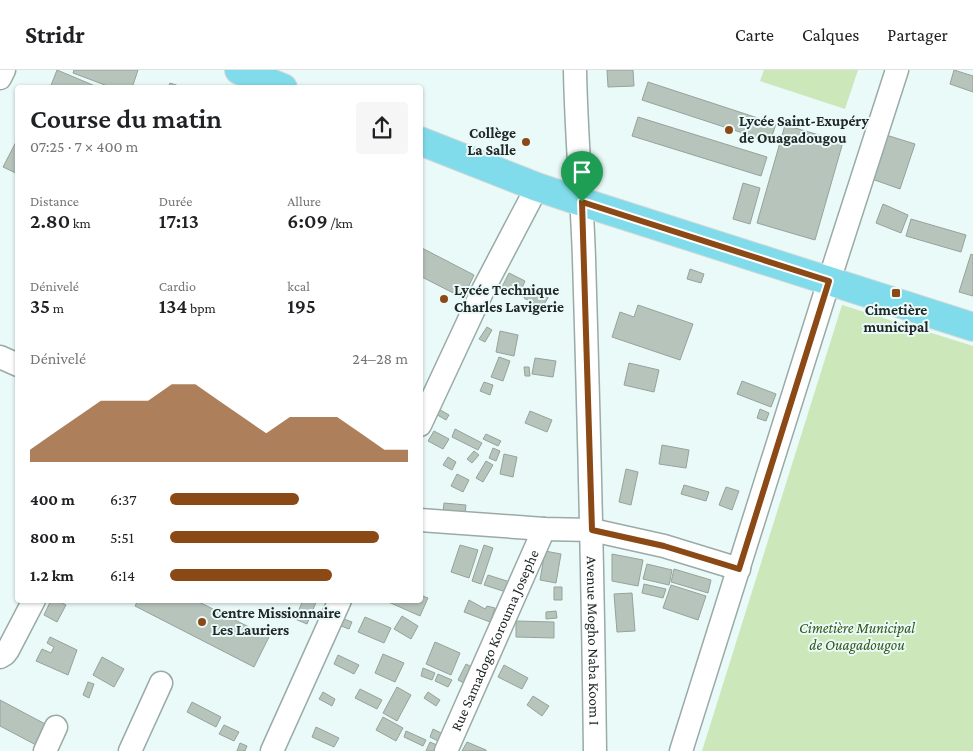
<!DOCTYPE html>
<html lang="fr">
<meta charset="utf-8">
<style>
:root{--surface:#fff;--page:#f6f6f6;--text:#202124;--muted:#757577;--line:#e0e0e0;--accent:#8b4916}
body{margin:0;font-family:"Crimson Pro",serif;background:var(--page);color:var(--text);height:100vh;display:flex;flex-direction:column;font-size:19px;white-space:nowrap}
*{box-sizing:border-box;margin:0}
p{font-size:16px;color:var(--muted)}
.icon{flex:none;width:28px;height:28px;fill:none;stroke:currentColor;stroke-width:2;stroke-linecap:round;stroke-linejoin:round}
.map{position:relative;flex:1;overflow:hidden}
.panel{position:absolute;left:15px;top:15px;width:408px;height:518px;display:flex;flex-direction:column;background:var(--surface);border-radius:5px;box-shadow:0 1px 4px #0004}
.panel>*{flex:none}
.pin{position:absolute;display:grid;place-items:center;width:42px;height:42px;color:#fff;margin:-51px -21px;border-radius:50% 50% 50% 0;rotate:-45deg;box-shadow:0 0 5px #0007}
.pin .icon{rotate:45deg}
.round{display:grid;place-items:center;flex:none;width:52px;height:52px;border-radius:5px;background:var(--page)}
.summary{display:flex;align-items:center;justify-content:space-between;height:85px;padding:0 15px}
h1{font-size:28px;font-weight:600;line-height:38px}
.stats{display:grid;grid-template-columns:repeat(3,1fr);gap:8px;height:85px;padding:5px 15px}
.stats div{display:grid;align-content:center}
.stats b{font-size:21px;font-weight:600}
.stats small{font-size:14px;font-weight:400}
.stats p{font-size:14px}
.chart{height:140px;padding:10px 15px}
.chart p{display:flex;justify-content:space-between}
.chart svg{width:100%;height:90px;margin-top:5px;fill:var(--accent);opacity:.7}
ul{padding:0 15px;list-style:none;font-size:16px}
li{display:grid;grid-template-columns:80px 60px 1fr;align-items:center;height:38px}
li i{height:12px;border-radius:6px;background:var(--accent)}
header{display:flex;align-items:center;gap:30px;box-sizing:border-box;height:70px;padding:0 25px;background:var(--surface);border-bottom:1px solid var(--line)}
header strong{font-size:24px}
nav{display:flex;gap:28px;margin-inline-start:auto;font-size:18px}
.map>svg:first-child{display:block}
</style>
<header>
<strong>Stridr</strong>
<nav><a>Carte</a><a>Calques</a><a>Partager</a></nav>
</header>
<div class="map">
<svg width="973" height="681" viewBox="0 0 973 681">
<rect width="100%" height="100%" fill="#e9faf8"/>
<path fill="#cce7ba" d="M764,0h94l-13,39 -85,-28z
M842,235l131,41v405h-271z"/>
<path fill="#b6c4bc" stroke="#96a39b" d="M57,0l43,18h-50z
M74,0h64l-6,18h-19l-40,-15z
M607,0h26l1,16 -26,1z
M954,0l19,6v16l-23,-8z
M648,12l128,42 -6,18 -128,-42z
M170,13l15,5h-17z
M638,47l129,40 -6,19 -129,-40z
M785,55l58,17 -28,98 -58,-17z
M883,64l32,10 -15,45 -31,-11z
M18,68v36l-15,-7z
M743,113l17,5 -10,36 -17,-5z
M883,134l25,11 -7,18 -25,-10z
M911,149l55,16 -5,17 -55,-16z
M420,177l54,28 -11,23 -43,-22z
M971,184l2,1v41l-14,-4z
M690,199l14,5 -3,9 -14,-4z
M509,203l16,8 -6,14 -17,-8z
M531,216l18,10 -7,12 -18,-10z
M638,235l55,19 -13,36 -68,-23 8,-25 14,5z
M487,257l5,3 -7,12 -6,-3z
M500,261l18,4 -4,21 -18,-4z
M499,287l11,4 -7,20 -12,-4z
M535,288l21,3 -3,16 -21,-3z
M629,293l30,7 -5,22 -30,-7z
M524,297h5l1,9h-5z
M742,311l34,13 -5,13 -34,-13z
M484,312l9,3 -3,10 -10,-4z
M437,338l12,7 -3,5 -12,-7z
M760,339l9,4 -3,8 -9,-3z
M530,341l22,9 -5,12 -22,-9z
M455,359l27,14 -4,7 -26,-13z
M434,361l15,8 -6,10 -15,-8z
M486,364l15,7 -3,5 -15,-7z
M662,375l27,5 -3,18 -27,-4z
M493,378l7,3 -4,10 -7,-3z
M474,381l5,4 -7,8 -5,-4z
M504,384l13,3 -4,20 -13,-3z
M448,387l8,5 -4,8 -9,-5z
M486,391l7,4 -10,17 -7,-4z
M626,399l12,3 -7,33 -12,-3z
M457,404l12,6 -6,12 -12,-6z
M684,415l25,7 -3,9 -25,-7z
M726,417l13,4 -7,19 -13,-5z
M444,433l22,2 -1,9 -22,-2z
M460,475l18,5 -9,28 -18,-6z
M484,475l9,3 -12,36 -9,-3z
M545,481l16,3 -5,29 -16,-3z
M612,484l31,6 -5,26 -26,-5z
M647,494l25,6 -3,15 -26,-6z
M674,499l37,11 -3,13 -37,-11z
M488,505l22,7 -4,10 -22,-7z
M644,514l22,5 -3,9 -21,-5z
M671,515l35,11 -8,24 -35,-12z
M554,517h8v13h-8z
M632,523l3,38 -18,1 -3,-38z
M420,525l8,3 -8,18 -36,-16h36z
M51,530h6l9,5 -9,17 -13,-7z
M138,530h57l74,37 -15,30 -119,-61z
M303,530h14l-10,24 -12,-5z
M469,530l16,9 2,-3 8,2 -5,14 -26,-10z
M556,541l1,7 -11,1v-7z
M402,546l16,10 -7,13 -17,-10z
M365,547l26,11 -7,15 -26,-11z
M344,549l8,3 -3,7 -8,-3z
M516,551l38,1v16l-38,-1z
M50,567l27,13 -9,25 -32,-14 6,-12 9,4 3,-6 -7,-4z
M435,572l25,11 -9,22 -25,-11z
M383,584l21,9 -9,19 -20,-9z
M338,585l21,10 -5,9 -20,-10z
M102,587l22,12 -10,18 -21,-12z
M466,594l8,4 -8,16 -8,-4z
M504,595l24,13 -6,11 -24,-12z
M423,598l12,5 -3,7 -11,-4z
M438,604l14,6 -4,7 -13,-6z
M88,612l6,2 -5,14 -6,-3z
M397,617l14,8 -14,26 -14,-8z
M360,619l22,11 -5,9 -22,-11z
M323,622l12,7 -3,7 -13,-7z
M428,622l12,8 -4,6 -12,-8z
M533,626l16,10 -7,10 -15,-11z
M0,630l49,26 -11,20 -38,-20z
M192,632l29,15 -5,10 -29,-15z
M383,647l20,11 -7,13 -20,-11z
M224,655l15,7 -5,9 -15,-7z
M316,657l23,11 -5,9 -22,-10z
M433,659l10,5 -3,8 -10,-5z
M406,661l20,9 -3,6 -19,-9z
M430,672l9,4 -3,5h-10z
M467,672l19,8v1h-24z
M240,673l7,3 -2,5h-8z"/>
<g fill="none" stroke-linecap="round" stroke-linejoin="round">
<defs>
<g id="minor">
<path id="s1" d="M575,0c1,63 7,126 9,189 5,164 9,328 11,492"/>
<path d="M0,8l4,-8"/>
<path d="M0,287l18,8"/>
<path d="M420,355l63,-135 54,-103"/>
<path d="M420,450l124,9 48,1 72,16 75,23"/>
<path d="M0,587l5,-3 3,-4 26,-50"/>
<path d="M45,681l11,-24"/>
<path d="M130,681l31,-68"/>
<path d="M272,681l68,-151"/>
<path id="s2" d="M446,681l98,-222"/>
<path d="M681,681l148,-470 68,-211"/>
</g>
<path id="major" d="M239,0l44,18
M420,71l117,46 45,15 391,125"/>
</defs>
<use href="#minor" stroke="#99aaa7" stroke-width="25"/>
<use href="#major" stroke="#d7d8d8" stroke-width="30"/>
<use href="#minor" stroke="#fff" stroke-width="22"/>
<use href="#major" stroke="#80dcea" stroke-width="28"/>
</g>
<g fill="none" stroke-linecap="round" stroke-linejoin="round">
<defs>
<path id="route" d="M582,132l247,79 -90,288 -75,-23 -72,-16z"/>
</defs>
<use href="#route" stroke="#fff" stroke-width="10"/>
<use href="#route" stroke="#8b4916" stroke-width="6"/>
</g>
<g fill="#8b4916" stroke="#e9faf8" stroke-width="2">
<circle cx="729" cy="60" r="5"/>
<circle cx="526" cy="72" r="5"/>
<rect x="891" y="218" width="10" height="10" rx="2.5"/>
<circle cx="444" cy="229" r="5"/>
<circle cx="202" cy="552" r="5"/>
</g>
<g text-anchor="middle" dominant-baseline="central" stroke-width="4" stroke-linejoin="round" paint-order="stroke">
<g font-size="15" font-weight="bold" fill="#202726" stroke="#e9faf8" text-anchor="start">
<text x="739" y="51">Lycée Saint-Exupéry<tspan x="739" dy="17">de Ouagadougou</tspan></text>
<text x="516" y="63" text-anchor="end">Collège<tspan x="516" dy="17">La Salle</tspan></text>
<text x="454" y="220">Lycée Technique<tspan x="454" dy="17">Charles Lavigerie</tspan></text>
<text x="896" y="240" text-anchor="middle">Cimetière<tspan x="896" dy="17">municipal</tspan></text>
<text x="212" y="543">Centre Missionnaire<tspan x="212" dy="17">Les Lauriers</tspan></text>
</g>
<g font-size="15" font-style="italic" fill="#355516" stroke="#e9faf8">
<text x="857" y="558">Cimetière Municipal<tspan x="857" dy="17">de Ouagadougou</tspan></text>
</g>
<g font-size="15" fill="#202726" stroke="#e9faf8">
<text stroke="none"><textPath href="#s2" startOffset="121">Rue Samadogo Korouma Josephe</textPath></text>
<text stroke="none"><textPath href="#s1" startOffset="571">Avenue Mogho Naba Koom I</textPath></text>
</g>
</g>
</svg>
<div class="pin" style="left:582px;top:132px;background:#1e9e55"><svg class="icon" aria-label="arrive" viewBox="0 0 24 24"><path d="M6 21V4h12l-3 4 3 4H6"/></svg></div>
<section class="panel">
<div class="summary"><div><h1>Course du matin</h1><p>07:25 · 7 × 400 m</p></div><a class="round"><svg class="icon" aria-label="share" viewBox="0 0 24 24"><path d="M12 15V3M7 8l5-5 5 5M5 13v7h14v-7"/></svg></a></div>
<div class="stats">
<div><p>Distance</p><b>2.80<small> km</small></b></div>
<div><p>Durée</p><b>17:13</b></div>
<div><p>Allure</p><b>6:09<small> /km</small></b></div>
</div>
<div class="stats">
<div><p>Dénivelé</p><b>35<small> m</small></b></div>
<div><p>Cardio</p><b>134<small> bpm</small></b></div>
<div><p>kcal</p><b>195</b></div>
</div>
<div class="chart"><p><span>Dénivelé</span>24–28 m</p>
<svg viewBox="0 0 160 44" preserveAspectRatio="none"><path d="M0 44V38L10 30L20 22L30 14L40 14L50 14L60 6L70 6L80 14L90 22L100 30L110 22L120 22L130 22L140 30L150 38L160 38V44z"/></svg>
</div>
<ul>
<li><b>400 m</b>6:37<i style="width:54%"></i></li>
<li><b>800 m</b>5:51<i style="width:88%"></i></li>
<li><b>1.2 km</b>6:14<i style="width:68%"></i></li>
</ul>
</section>
</div>
